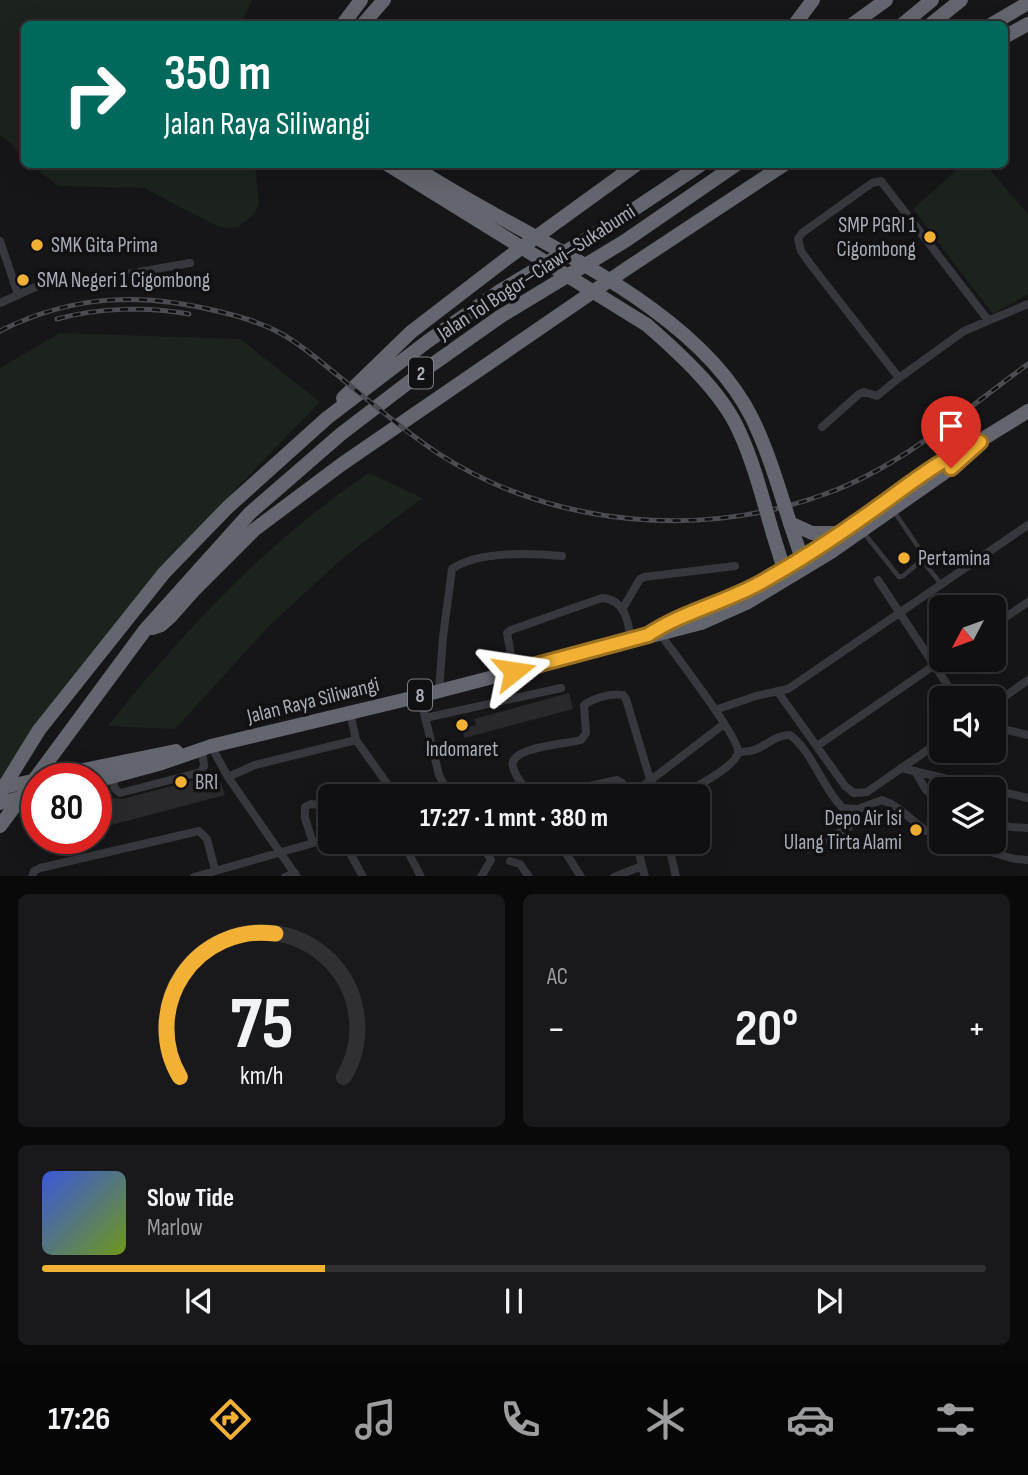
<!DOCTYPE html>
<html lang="id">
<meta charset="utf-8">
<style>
:root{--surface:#101012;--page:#19191b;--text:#f1f3f6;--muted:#9c9d9f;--line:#303032;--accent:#f2b134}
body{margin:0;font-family:"Sofia Sans Condensed",sans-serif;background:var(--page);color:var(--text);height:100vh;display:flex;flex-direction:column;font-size:26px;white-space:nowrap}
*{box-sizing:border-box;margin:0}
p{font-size:23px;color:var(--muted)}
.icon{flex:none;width:38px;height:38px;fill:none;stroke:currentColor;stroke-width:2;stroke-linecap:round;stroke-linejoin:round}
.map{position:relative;height:876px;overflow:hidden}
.side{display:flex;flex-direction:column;gap:18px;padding:18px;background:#09090a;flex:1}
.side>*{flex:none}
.guide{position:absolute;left:21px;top:21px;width:987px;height:147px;border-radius:10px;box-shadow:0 7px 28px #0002,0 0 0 2px var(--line);background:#00695c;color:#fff;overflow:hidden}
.needle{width:46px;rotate:229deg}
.controls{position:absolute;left:929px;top:595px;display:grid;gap:14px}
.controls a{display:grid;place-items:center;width:77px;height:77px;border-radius:10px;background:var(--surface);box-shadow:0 7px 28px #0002,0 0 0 2px var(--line);font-size:35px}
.speed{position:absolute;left:21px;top:763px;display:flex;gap:14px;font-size:35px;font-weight:700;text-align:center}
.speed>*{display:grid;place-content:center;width:91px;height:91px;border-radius:50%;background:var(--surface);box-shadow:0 7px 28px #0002,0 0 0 2px var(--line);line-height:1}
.speed .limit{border:10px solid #d22;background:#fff;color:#111}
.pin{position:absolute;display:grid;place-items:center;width:60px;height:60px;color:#fff;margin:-72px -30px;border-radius:50% 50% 50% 0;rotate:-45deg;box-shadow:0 0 7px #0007}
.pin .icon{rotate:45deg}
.me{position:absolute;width:77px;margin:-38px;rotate:75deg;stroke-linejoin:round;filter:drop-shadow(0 0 5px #0008)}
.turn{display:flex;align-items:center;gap:24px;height:147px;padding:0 28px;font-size:32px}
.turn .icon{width:91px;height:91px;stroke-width:2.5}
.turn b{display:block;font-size:49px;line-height:60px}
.big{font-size:52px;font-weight:700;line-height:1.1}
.side .widget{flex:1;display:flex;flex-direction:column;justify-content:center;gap:10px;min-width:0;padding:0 24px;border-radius:10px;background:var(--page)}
.side .dial{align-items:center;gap:0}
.dial svg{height:182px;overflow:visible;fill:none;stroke:var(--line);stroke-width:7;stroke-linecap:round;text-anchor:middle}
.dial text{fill:var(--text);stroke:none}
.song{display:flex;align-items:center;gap:21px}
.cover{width:84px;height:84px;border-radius:10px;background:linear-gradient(135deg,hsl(230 70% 55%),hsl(80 70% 35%))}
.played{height:7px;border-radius:4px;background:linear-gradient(90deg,var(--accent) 30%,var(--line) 30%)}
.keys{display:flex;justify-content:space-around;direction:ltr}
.heat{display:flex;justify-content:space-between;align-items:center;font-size:38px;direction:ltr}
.side .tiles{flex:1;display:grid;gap:18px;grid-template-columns:1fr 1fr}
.widget:last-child{grid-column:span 2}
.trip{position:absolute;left:318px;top:784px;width:392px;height:70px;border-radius:10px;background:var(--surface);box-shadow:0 7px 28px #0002,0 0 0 2px var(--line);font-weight:700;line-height:70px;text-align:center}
.tabs{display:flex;height:112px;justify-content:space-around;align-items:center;background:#060607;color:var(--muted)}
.tabs .icon{width:49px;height:49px}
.tabs .active{color:var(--accent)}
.tabs b{font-size:32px;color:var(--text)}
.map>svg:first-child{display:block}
</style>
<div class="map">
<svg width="1028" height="877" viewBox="0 0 1028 877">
<rect width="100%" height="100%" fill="#161618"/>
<!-- green -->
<path fill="#1c231d" d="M0,0H252L241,24H24V160L11,143L0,135Z
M31,165H255L259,204L254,214L246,221L238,227L227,228L217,226L144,188L58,186Z
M962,165H986L1028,214V294L993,314L913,209Z
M60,333L240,339L320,402C204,520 93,640 0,778V368Z
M369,473L422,498L345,556L269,626L175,729L108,726C184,631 267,541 369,473Z"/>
<!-- building -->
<path fill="#29292c" d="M569,693L573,709L464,738L462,729L476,725L474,719Z
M218,774L225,795L96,829V803L115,798L122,799Z"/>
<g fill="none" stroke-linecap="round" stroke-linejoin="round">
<!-- lane -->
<path stroke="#37383d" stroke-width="4.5" d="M864,533L899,577L903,576L922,560L923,554L893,510
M922,560L941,584"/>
<!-- street -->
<path stroke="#37383d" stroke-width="8" d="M0,241L18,294
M0,303L42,284L99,279L190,263
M988,320L881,181L872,183L802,233L798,239L801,251L811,265L899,378L964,331L1028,304
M822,427L859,394L864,392L877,396L899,378
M878,580L956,698
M623,608L640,579L644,577L735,566
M994,625L1028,602
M658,631C670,648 740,738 738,752C737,766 692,789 679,796
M514,671L507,633L511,630L602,598C625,600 628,620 631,640
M439,691L443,637L452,569C478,551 531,553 562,556
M778,692L845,786L854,793L867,792L942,740
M420,696L439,775L450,796
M994,704L1028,680
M715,710L756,696L788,689L1028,525
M350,712L356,740L396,796
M425,718L561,688
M994,727L1028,735
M211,746L228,777L297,877
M817,746L942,660
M738,752C764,753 770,735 790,735C813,752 822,788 843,808L858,809L882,800C906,808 917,831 942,838
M901,768L990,789
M915,771L926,790L942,803
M112,777L115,789L120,793L201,772L204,766L202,749
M228,777L255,765L356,740
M994,790L1028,798
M430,796L445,788
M530,796C525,787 515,777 513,767C507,747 567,744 581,740L586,733L584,705C594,698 611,693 623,695L626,699L650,779
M545,796L617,780L622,783L627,796
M630,796L724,724
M994,822L1011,827L1028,828
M344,842L363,877
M403,842L421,877
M559,842L581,877
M636,842L645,877
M668,842L676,877
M955,842L1015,859L1028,860
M313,843L305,818V807L311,804L319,805L331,823
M809,849L849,827V822L843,808
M510,861L520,864L529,877
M32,877L34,871L40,868L199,831L207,839L215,870
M194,877L331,838
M285,877L295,873
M481,877L491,860L481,842
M614,877L642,866"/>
<!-- highway -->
<path stroke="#63666e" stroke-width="14" d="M343,24L361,0
M363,24L384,0
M795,24L813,0
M853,24L886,0
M903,24L932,0
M931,24L961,0
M992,24L1028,3
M1004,37L1028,24
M343,398L411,332L510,256L637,164
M973,445L1028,411
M790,523L812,533H839
M790,523L804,565
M773,534L786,576
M152,628L161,625L170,617L193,591L254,530L342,464L626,269L785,164
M659,628L759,583L820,546L919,478
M40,779L176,751
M96,781L162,763L211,746L420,696L701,623L748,602L831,552L951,468L980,442
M0,793L39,730L164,573L228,507L327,418L428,341L500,291L615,222L702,164
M0,826L145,630L250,513L341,434L426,369L501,316L625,241L737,164"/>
<!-- rail casing -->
<g stroke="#4a4c52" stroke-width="5">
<path id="rail" d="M57,319C98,308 147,306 189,314
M0,331C74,294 143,292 221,312C242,317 262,323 280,333C299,343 315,357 331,370C366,398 401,429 439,454C553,527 702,540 828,493C902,466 965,410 1028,364"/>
</g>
<!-- rail -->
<use href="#rail" stroke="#111113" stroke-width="2.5" stroke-dasharray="8" stroke-linecap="butt"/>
<!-- highway-bridge -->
<path stroke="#63666e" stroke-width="14" d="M387,164L647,325C679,353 722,392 739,431C754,463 763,500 773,534
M410,164C516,236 693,299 752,418C768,451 779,488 790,523
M0,788L37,780
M0,803L37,794"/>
</g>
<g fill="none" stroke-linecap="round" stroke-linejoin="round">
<!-- route casing -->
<g stroke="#9d7322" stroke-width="18">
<path id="route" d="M514,671L648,635C682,612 724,603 760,583C798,562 836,537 872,511C906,487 941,458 980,442L951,468"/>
</g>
<!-- route -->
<use href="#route" stroke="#f2b134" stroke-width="12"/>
</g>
<!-- markers -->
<g fill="#f2b134" stroke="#111113" stroke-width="2.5">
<circle cx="930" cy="237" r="7"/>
<circle cx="37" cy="245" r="7"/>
<circle cx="23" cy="280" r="7"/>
<circle cx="904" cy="558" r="7"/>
<circle cx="462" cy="725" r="7"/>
<circle cx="181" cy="782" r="7"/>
<circle cx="916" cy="830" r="7"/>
</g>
<g text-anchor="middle" stroke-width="7" stroke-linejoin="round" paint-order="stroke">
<!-- shield labels -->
<g fill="#111113" stroke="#7b7e86" stroke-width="2">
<rect x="409" y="357.5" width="24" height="31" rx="5"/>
<rect x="408" y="679.5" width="24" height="31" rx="5"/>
</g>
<g font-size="19" font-weight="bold" fill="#a8adb8">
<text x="421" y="380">2</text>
<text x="420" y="702">8</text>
</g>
<!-- poi labels -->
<g font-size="21" fill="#a8adb8" stroke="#111113" text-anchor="start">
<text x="916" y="232" text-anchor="end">SMP PGRI 1<tspan x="916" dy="24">Cigombong</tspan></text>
<text x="51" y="252">SMK Gita Prima</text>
<text x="37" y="287">SMA Negeri 1 Cigombong</text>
<text x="918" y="565">Pertamina</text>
<text x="462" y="756" text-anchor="middle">Indomaret</text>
<text x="195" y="789">BRI</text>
<text x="902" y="825" text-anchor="end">Depo Air Isi<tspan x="902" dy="24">Ulang Tirta Alami</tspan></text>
</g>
<!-- street labels -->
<g font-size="21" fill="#a8adb8" stroke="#111113">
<text transform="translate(536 272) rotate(-33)" y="7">Jalan Tol Bogor–Ciawi–Sukabumi</text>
<text transform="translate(313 700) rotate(-14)" y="7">Jalan Raya Siliwangi</text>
</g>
</g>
</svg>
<div class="controls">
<a><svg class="needle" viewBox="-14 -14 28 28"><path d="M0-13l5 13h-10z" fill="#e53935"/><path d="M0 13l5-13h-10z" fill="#9c9d9f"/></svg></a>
<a><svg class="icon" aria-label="sound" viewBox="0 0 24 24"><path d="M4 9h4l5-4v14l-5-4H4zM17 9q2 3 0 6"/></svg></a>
<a><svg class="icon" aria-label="layers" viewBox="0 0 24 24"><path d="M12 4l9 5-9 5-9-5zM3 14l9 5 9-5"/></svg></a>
</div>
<div class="speed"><div class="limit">80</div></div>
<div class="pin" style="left:951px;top:468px;background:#d93025"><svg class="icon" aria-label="arrive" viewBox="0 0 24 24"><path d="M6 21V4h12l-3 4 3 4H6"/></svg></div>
<svg class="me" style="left:514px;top:671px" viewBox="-20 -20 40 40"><path d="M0-17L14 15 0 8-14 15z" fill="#f2b134" stroke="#fff" stroke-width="4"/></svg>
<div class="trip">17:27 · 1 mnt · 380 m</div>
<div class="guide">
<div class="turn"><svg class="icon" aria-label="right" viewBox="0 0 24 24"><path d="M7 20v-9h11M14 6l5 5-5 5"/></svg><div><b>350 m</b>Jalan Raya Siliwangi</div></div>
</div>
</div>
<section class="side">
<div class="tiles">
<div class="widget dial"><svg viewBox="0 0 100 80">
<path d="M14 69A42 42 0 1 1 86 69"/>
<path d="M14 69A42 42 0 0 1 56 6" stroke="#f2b134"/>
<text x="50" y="56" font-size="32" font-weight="700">75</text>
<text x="50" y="72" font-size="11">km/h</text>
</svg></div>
<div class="widget"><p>AC</p>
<div class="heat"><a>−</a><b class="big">20°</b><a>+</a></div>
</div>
<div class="widget">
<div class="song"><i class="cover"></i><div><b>Slow Tide</b><p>Marlow</p></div></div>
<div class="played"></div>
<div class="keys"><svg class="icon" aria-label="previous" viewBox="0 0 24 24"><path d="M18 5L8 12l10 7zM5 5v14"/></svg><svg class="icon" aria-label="pause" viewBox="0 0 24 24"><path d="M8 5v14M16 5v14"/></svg><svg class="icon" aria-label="next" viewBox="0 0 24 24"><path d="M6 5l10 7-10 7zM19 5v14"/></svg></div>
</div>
</div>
</section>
<nav class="tabs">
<b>17:26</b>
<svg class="icon active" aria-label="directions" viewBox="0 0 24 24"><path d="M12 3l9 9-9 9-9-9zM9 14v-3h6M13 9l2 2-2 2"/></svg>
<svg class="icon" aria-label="music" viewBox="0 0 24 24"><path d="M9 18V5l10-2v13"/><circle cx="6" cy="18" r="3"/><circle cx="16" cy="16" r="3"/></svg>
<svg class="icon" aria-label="phone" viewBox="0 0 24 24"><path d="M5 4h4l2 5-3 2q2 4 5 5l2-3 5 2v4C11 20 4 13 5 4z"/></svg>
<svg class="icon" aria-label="climate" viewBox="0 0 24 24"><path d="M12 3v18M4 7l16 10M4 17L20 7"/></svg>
<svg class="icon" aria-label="car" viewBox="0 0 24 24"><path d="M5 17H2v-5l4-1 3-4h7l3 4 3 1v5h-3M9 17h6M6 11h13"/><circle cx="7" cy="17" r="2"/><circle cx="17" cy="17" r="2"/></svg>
<svg class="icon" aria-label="filters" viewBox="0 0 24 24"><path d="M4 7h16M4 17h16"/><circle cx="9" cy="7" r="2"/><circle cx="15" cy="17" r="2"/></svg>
</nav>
